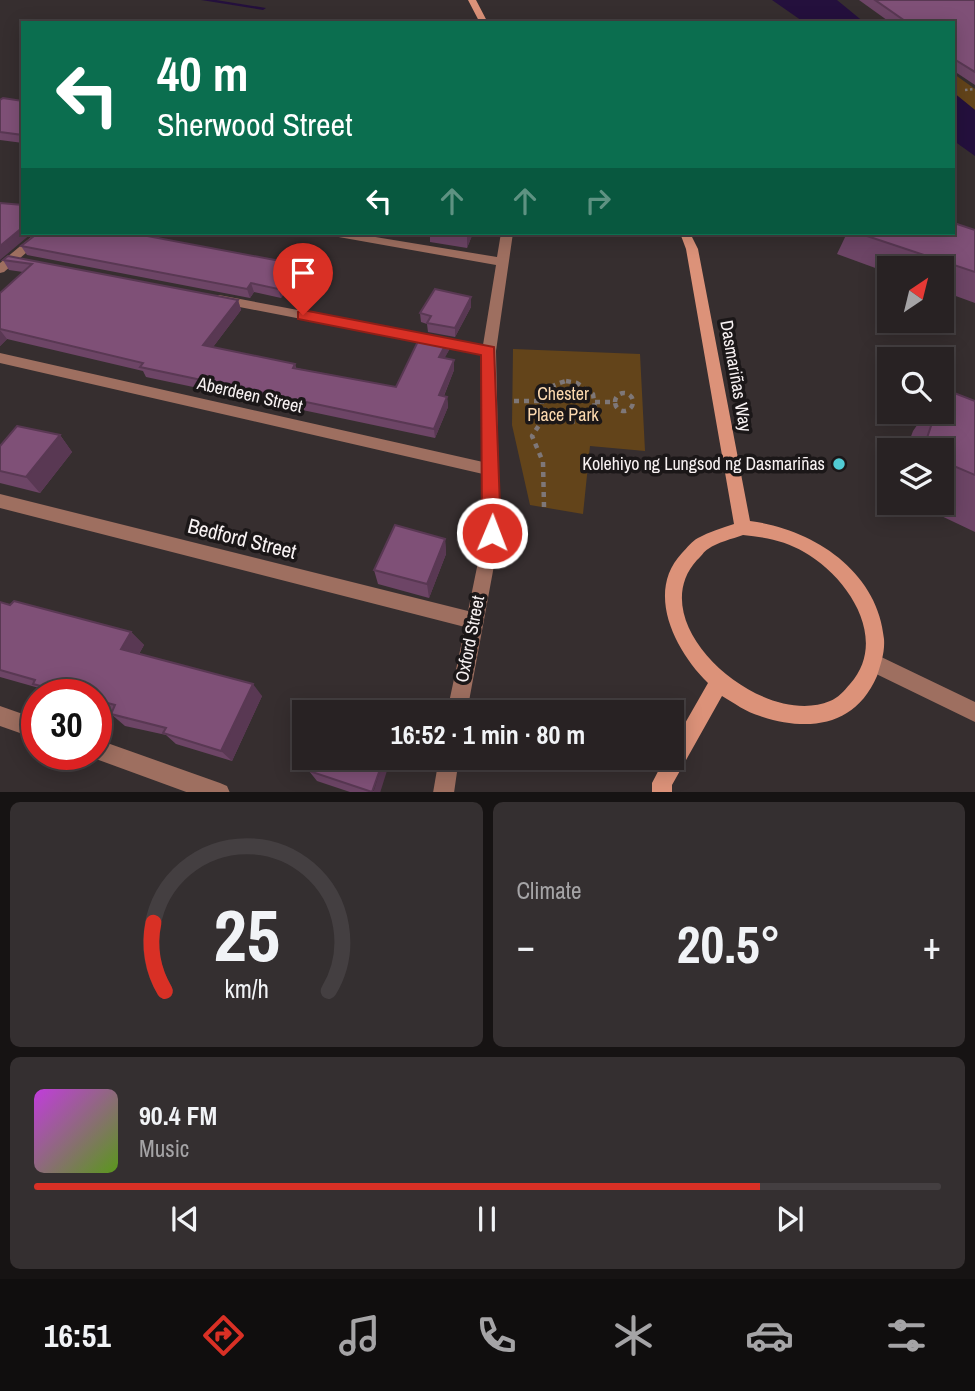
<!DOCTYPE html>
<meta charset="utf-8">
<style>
:root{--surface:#282223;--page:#342f30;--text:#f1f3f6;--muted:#a5a4a6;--line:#443f41;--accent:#d93025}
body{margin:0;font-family:"Archivo Narrow",sans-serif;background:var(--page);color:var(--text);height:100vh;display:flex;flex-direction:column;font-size:26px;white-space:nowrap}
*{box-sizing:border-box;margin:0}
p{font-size:23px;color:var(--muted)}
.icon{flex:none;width:38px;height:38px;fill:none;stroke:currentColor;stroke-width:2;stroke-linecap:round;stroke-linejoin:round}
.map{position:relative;height:792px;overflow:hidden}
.side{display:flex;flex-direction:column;gap:10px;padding:10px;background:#161313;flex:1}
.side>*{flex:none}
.guide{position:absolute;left:21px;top:21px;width:934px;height:214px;border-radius:0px;box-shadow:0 4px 18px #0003,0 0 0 2px var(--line);background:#0b6e4f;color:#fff;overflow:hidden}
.needle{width:46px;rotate:35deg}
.buttons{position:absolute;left:877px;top:256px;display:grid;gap:14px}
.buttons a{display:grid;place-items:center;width:77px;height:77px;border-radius:0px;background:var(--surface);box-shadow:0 4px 18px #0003,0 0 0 2px var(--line);font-size:35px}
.speed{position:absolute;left:21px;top:679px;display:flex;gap:14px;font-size:35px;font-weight:700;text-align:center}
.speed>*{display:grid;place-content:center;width:91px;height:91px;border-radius:50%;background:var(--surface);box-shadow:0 4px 18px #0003,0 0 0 2px var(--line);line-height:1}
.speed .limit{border:10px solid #d22;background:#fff;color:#111}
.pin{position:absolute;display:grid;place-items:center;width:60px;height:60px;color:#fff;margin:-72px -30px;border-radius:50% 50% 50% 0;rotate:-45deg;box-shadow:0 0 7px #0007}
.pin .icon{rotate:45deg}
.me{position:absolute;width:77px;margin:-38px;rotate:1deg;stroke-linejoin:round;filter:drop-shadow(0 0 5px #0008)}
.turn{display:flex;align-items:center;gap:24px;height:147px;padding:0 21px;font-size:32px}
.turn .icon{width:91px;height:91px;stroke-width:2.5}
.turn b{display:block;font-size:49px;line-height:60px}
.lanes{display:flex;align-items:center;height:66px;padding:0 21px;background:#0003;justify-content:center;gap:35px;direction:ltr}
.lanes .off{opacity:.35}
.big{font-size:52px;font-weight:800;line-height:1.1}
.side .widget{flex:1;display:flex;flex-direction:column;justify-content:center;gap:10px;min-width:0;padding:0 24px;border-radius:10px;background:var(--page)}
.side .dial{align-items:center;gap:0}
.dial svg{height:182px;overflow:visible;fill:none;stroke:var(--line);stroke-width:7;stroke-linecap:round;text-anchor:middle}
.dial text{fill:var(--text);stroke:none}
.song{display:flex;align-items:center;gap:21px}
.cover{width:84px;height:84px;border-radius:10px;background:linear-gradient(135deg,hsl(290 70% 55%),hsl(90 70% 35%))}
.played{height:7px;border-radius:4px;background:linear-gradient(90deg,var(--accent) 80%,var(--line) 80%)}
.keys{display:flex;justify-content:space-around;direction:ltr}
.heat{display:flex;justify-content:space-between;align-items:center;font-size:38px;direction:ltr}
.side .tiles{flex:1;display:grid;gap:10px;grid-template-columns:1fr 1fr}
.widget:last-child{grid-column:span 2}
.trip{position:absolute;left:292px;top:700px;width:392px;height:70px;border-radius:0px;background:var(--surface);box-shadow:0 4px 18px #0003,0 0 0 2px var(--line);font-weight:800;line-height:70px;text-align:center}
.tabs{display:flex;height:112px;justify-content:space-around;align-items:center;background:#100e0e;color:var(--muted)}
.tabs .icon{width:49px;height:49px}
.tabs .current{color:var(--accent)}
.tabs b{font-size:32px;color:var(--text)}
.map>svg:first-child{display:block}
</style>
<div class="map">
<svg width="975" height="793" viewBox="0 0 975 793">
<rect width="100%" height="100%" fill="#362e2f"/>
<!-- green -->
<path fill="#63441a" d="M954,74L975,89V110L954,93Z
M513,349L640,354L645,451L590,446L583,514L530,505L512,425Z"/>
<!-- water -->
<path fill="#24103d" d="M772,0H837L865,23H805Z
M954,93L975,110V156L954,141Z"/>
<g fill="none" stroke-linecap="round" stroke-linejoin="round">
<!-- stream -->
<path fill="#24103d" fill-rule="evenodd" d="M201,0H216L266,8L263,10Z"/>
<!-- path-far1 -->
<path stroke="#7e7778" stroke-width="2.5" stroke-dasharray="2.5 2.5" stroke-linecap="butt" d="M965,90L975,89"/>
<!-- path -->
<path stroke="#7e7778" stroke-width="4.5" stroke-dasharray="5 5" stroke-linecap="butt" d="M566,381L577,383L593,394L595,409C579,428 558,424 542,407C541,391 551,385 566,381Z
M615 402a9 9 0 1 1 18 0a9 9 0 1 1-18 0Z
M514,401H541
M595,402H613
M544,507L543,462L532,436L547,413"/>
<!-- street -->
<path fill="#9e6f60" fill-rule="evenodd" d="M452,20L455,23H322L326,21Z
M36,233H49L4,272L0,273V263Z
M327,233H351L497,257L501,233H513L496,351L500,533L467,712H447L465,627L0,508V494L468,611L484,533L483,474L0,363V353L483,462L482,354L219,303L213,299L219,295L483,345L496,265L333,236Z
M875,654L975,702V722L868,670L866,663L868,656Z
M0,706L37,719V739L0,726Z
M96,739L220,783L227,786L230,793H189L96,759L88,754H96Z
M439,758H459L454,793H433Z"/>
<!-- secondary -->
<path fill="#dc9279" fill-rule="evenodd" d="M468,0H476L488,23H480Z
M680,233H690L698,249L750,521C813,529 878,571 884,639C885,652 881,664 877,676C855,727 808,732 760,716C746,712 734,703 722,696L672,785V793H652V783L665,758H672V746L708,683C675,651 645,592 682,553C687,548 692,541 698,538C709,532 722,528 734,524L686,249ZM743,535C765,537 786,541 804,552C847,576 890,639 850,684C844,691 838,698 830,701C762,730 639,624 697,560C701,557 704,551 708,549C718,542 732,539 743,535Z"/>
</g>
<!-- wall -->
<path fill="#6d4566" d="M859,0H975V85L954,71V23H891Z
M0,100L23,101V143L0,140Z
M975,230V303L942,291V268H889V273L837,254L847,233H954Z
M430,233H473L467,248L430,242Z
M158,238L296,264L298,274L281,298L254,292L250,298L27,255L21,246Z
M8,256L238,300L241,310L213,347L295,364L296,368L396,387L448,340L449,350L444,358L454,360V370L444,396L447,397L448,407L435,438L146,377L143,371L7,339L0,346V293L23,272L9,270L3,260Z
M471,297V307L455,337L428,332L427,324L421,322L420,313Z
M944,389L975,401V532L912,502H942V450H906L913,431L927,411H942V392Z
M60,435L72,452L40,493L0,483V446Z
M445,539L446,554L429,598L378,584L374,570Z
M0,602L131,632L144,645L139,654L262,696L232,761L176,744L166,735L125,726L111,714L112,712L96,708V695H48L39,688L0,677Z
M309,771L380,793H353L317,781Z"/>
<!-- shaded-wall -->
<path fill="#593853" d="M23,227V233H32L0,260V246Z
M151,233H164L151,245L147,236Z
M467,233H473L467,248Z
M296,264L298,274L281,298L278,289Z
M251,283L254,292L250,298L247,289Z
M471,297V307L455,337V328Z
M238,300L241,310L207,355L203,345Z
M0,330L7,339L0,346Z
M448,340L449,350L440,367L439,357Z
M454,360V370L440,405L439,395Z
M447,397L448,407L435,438L434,429Z
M60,435L72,452L40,493L26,477Z
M445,539L446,554L429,598L427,584Z
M131,632L144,645L134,662L121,649Z
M253,684L262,696L232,761L221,751Z
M384,758H391L380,793H373Z"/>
<!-- building -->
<path fill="#7f5077" stroke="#593853" stroke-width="2" d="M875,0H975V72L954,59V23H908Z
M3,98L23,101V135L0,132V100Z
M0,203L23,205V227L0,246Z
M954,223L975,230V272L858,233H954Z
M38,233H151L147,236L296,264L278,289L251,283L247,289L21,246Z
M8,256L238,300L203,345L295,364L293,368L396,387L421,335L448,340L439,357L454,360L439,395L447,397L434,429L140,367L143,363L0,329V293L32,264L3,260Z
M435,289L471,297L455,328L427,323L431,316L420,313Z
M944,389L975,401V475L942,461V450H923L936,411H942V396Z
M17,426L60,435L26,477L0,471V446Z
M395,525L445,539L427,584L374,570Z
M14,601L131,632L121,649L253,684L221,751L163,733L166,728L111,714L115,705L96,700V695H74L33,684L35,680L0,670V602L10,605Z
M315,758H384L372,792L309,771Z"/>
<!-- route -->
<path fill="#d93025" stroke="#8d1f18" stroke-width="2" d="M303,310L494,347L501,533L498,539H485L482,533L481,355L298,319V312Z"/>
<!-- markers -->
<circle fill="#51ccd4" stroke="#1b1718" stroke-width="2.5" cx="839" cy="464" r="7"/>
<g text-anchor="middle" stroke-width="7" stroke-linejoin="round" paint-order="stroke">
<!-- street labels -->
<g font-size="18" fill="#f8f2f3" stroke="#1b1718">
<text transform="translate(736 376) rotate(80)" y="6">Dasmariñas Way</text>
<text transform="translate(250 395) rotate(13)" y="6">Aberdeen Street</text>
<text transform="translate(470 639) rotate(-79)" y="6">Oxford Street</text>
</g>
<!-- park labels -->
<g font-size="18" fill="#fcd9af" stroke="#1b1718">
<text x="563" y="400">Chester<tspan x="563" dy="21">Place Park</tspan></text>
</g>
<!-- poi labels -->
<g font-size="18" fill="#f8f2f3" stroke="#1b1718" text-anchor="end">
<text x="825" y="470">Kolehiyo ng Lungsod ng Dasmariñas</text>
</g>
<!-- near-street labels -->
<g font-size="21" fill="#f8f2f3" stroke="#1b1718">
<text transform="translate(242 539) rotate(14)" y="7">Bedford Street</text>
</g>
</g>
</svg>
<div class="buttons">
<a><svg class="needle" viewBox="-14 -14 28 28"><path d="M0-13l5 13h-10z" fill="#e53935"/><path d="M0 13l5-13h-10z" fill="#a5a4a6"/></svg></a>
<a><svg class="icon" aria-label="search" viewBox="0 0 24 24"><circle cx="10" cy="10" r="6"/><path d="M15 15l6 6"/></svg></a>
<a><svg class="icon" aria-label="layers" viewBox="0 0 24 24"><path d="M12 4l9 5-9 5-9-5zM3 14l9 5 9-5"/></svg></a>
</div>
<div class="speed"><div class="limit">30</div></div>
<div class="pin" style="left:303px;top:315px;background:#d93025"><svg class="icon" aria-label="arrive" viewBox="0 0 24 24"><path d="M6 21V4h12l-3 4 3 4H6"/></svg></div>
<svg class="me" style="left:492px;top:533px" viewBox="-20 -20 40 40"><circle r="17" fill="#d93025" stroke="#fff" stroke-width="3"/><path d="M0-11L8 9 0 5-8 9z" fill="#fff"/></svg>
<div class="trip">16:52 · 1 min · 80 m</div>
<div class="guide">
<div class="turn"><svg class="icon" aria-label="left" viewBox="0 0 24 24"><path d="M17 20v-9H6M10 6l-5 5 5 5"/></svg><div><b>40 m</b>Sherwood Street</div></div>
<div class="lanes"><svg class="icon" aria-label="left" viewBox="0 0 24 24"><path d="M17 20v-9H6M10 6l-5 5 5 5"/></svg><svg class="icon off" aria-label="ahead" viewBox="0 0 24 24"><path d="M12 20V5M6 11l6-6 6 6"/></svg><svg class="icon off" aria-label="ahead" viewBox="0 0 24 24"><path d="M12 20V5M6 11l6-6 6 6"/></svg><svg class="icon off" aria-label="right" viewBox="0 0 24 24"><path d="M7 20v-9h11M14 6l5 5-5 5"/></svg></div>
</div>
</div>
<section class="side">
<div class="tiles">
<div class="widget dial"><svg viewBox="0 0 100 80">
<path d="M14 69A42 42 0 1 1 86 69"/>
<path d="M14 69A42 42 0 0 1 9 39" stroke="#d93025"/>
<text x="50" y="56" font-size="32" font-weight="700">25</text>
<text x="50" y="72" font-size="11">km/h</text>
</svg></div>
<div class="widget"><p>Climate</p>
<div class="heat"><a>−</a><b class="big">20.5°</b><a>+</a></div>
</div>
<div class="widget">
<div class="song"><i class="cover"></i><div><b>90.4 FM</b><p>Music</p></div></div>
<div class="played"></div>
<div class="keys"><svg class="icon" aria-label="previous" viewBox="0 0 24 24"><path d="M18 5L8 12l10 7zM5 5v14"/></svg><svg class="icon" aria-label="pause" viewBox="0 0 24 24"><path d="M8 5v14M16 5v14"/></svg><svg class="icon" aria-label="next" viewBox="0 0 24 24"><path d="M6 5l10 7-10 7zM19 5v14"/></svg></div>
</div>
</div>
</section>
<nav class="tabs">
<b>16:51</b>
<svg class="icon current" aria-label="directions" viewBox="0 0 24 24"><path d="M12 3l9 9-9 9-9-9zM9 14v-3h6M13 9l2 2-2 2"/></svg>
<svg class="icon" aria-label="music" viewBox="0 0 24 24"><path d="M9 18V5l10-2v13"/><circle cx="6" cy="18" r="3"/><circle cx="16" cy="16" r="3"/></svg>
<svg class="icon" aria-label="phone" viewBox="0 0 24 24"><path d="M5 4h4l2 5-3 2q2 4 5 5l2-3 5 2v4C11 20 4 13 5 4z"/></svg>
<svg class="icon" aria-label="climate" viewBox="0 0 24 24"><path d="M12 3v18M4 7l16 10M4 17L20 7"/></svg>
<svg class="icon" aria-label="car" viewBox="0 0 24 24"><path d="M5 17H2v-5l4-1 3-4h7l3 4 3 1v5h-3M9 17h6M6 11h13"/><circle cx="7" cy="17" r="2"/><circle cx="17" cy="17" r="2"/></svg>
<svg class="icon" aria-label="filters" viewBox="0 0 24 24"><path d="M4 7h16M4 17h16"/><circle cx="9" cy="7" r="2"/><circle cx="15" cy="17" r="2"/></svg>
</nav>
